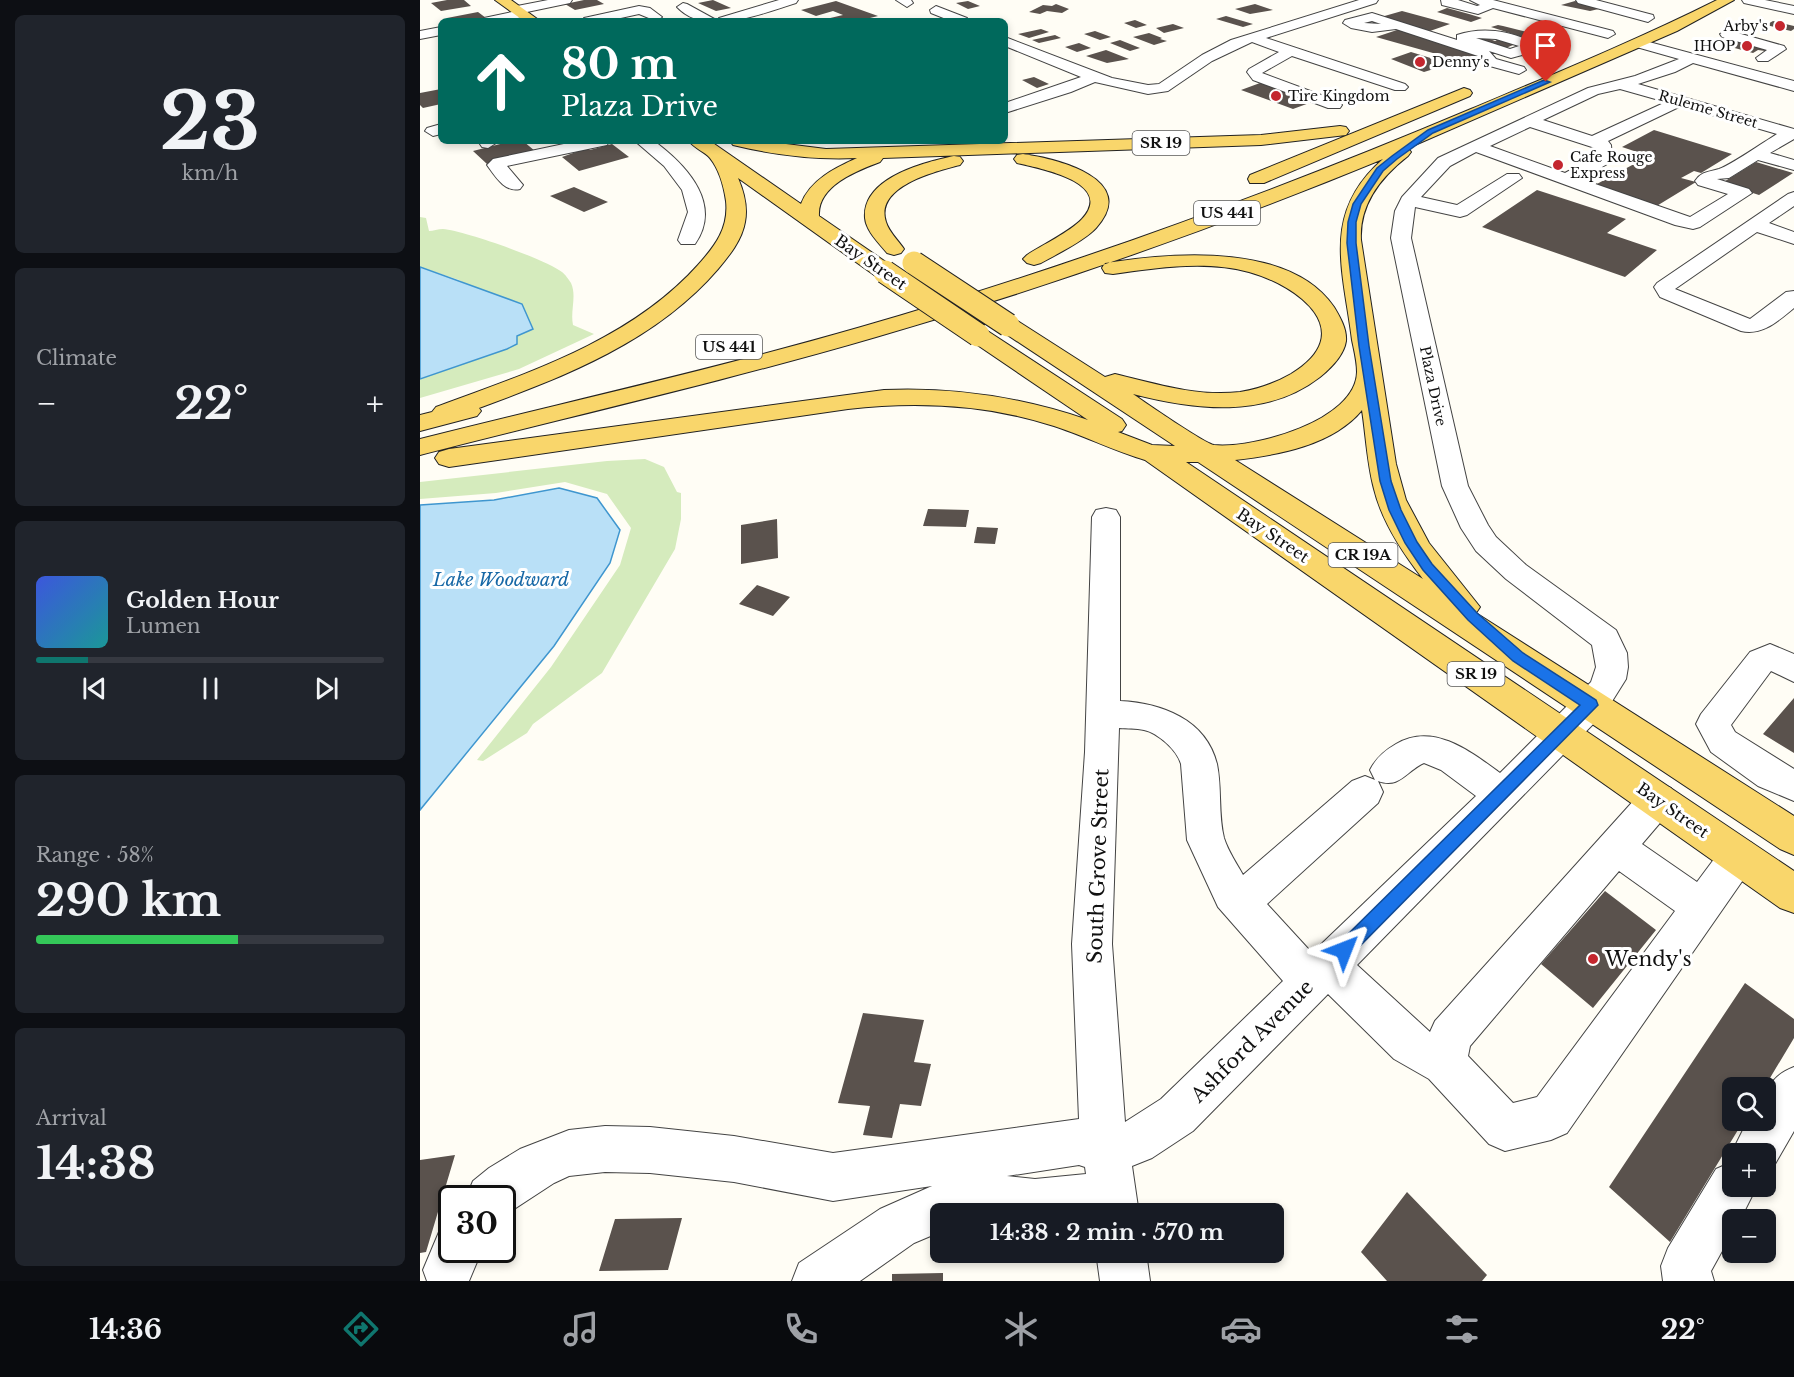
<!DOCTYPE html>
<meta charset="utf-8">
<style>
:root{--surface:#171b24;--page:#20242c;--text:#f1f3f6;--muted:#9ea1a6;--line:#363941;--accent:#0f766e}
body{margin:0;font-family:"Libre Baskerville",serif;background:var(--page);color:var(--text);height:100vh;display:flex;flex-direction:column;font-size:22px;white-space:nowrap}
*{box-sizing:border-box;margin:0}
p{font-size:20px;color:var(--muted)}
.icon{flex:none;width:33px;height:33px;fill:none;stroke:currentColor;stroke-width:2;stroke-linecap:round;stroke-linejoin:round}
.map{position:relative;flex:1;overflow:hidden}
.sheet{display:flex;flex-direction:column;gap:15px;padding:15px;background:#0d0f14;width:420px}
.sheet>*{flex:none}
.banner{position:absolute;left:18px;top:18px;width:570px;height:126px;border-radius:9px;box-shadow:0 3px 9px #0003;background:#00695c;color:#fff;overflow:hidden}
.buttons{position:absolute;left:1302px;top:1077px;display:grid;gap:12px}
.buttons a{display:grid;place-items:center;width:54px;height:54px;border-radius:9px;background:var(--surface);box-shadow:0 3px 9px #0003;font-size:30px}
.speed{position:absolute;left:18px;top:1185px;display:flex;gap:12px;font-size:30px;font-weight:700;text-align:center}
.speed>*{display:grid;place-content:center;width:78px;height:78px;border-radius:50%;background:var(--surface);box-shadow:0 3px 9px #0003;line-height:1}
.speed .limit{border:3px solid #111;border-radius:9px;background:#fff;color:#111}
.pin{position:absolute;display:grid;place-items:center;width:51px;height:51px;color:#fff;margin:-62px -26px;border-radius:50% 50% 50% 0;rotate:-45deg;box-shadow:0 0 6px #0007}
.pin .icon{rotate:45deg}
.me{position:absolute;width:66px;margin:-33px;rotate:45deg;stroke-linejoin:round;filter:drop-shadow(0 0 4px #0008)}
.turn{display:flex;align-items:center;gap:21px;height:126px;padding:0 24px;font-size:27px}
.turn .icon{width:78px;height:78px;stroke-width:2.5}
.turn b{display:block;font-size:42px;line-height:51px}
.big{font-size:45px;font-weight:700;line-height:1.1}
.sheet .card{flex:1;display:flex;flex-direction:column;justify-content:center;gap:9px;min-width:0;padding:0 21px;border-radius:9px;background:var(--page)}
.sheet .dial{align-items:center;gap:0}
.dial b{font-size:78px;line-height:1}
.song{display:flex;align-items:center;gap:18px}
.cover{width:72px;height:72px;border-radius:9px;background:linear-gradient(135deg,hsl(230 70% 55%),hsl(180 70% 35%))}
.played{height:6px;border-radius:3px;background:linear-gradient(90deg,var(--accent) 15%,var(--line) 15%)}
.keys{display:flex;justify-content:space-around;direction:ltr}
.heat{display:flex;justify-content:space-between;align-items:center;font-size:33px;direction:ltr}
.charge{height:9px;border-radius:4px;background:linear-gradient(90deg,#34c759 58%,var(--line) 0)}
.trip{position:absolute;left:510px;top:1203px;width:354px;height:60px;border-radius:9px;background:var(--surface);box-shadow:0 3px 9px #0003;font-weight:700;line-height:60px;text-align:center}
.dock{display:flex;height:96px;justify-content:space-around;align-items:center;background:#090b0e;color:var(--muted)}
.dock .icon{width:42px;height:42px}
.dock .on{color:var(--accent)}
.dock b{font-size:27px;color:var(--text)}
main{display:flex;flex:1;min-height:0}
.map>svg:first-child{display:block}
</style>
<main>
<section class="sheet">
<div class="card dial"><b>23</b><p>km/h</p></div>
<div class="card"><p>Climate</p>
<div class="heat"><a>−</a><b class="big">22°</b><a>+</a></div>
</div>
<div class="card">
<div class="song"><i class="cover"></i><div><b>Golden Hour</b><p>Lumen</p></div></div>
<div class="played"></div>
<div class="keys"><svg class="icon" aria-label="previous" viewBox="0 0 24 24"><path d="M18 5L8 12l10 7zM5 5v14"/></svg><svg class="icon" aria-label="pause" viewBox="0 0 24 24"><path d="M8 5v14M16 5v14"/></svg><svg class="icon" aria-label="next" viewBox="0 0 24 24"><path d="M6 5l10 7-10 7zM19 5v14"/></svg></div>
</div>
<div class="card"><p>Range · 58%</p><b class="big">290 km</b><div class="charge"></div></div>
<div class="card"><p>Arrival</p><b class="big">14:38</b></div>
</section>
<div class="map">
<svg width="1374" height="1281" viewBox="0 0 1374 1281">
<rect width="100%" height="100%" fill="#fffdf5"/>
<!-- green -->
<path fill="#d5ebbd" d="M0,217L6,218L9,231C13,231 18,229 23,229C45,231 125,259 142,272C145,274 149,280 151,283C157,296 150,311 153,325L174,334L99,369L0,398V379L97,344L62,293L39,280L0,267Z
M225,459L244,467L257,492L261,493V519L255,549L182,673L113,724L107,733L63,761L57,760L131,667L200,565L211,528L187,494L145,482L76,493L0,499V482L187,461Z"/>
<!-- water -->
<path fill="#b9e0f7" stroke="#3f96cf" stroke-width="1.5" d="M0,267L102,304L113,329L97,336V344L87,349L0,379Z
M139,488L177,498L200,530L190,563L134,646L0,810V505L74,500Z"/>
<!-- building -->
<path fill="#5a524d" d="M27,0H44L51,6L21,11L11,3Z
M164,0H177L184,4L155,10L145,4Z
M293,0L311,8L296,11L278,3Z
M416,1L458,16L438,21H411L406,19L423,15L413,11L396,16L381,10Z
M548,1L560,6L548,9L536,3Z
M1155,1L1183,8L1170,11L1141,5Z
M636,4L649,9L642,13L627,11L620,14L609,12L623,5L632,6Z
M835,4L853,10L830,14L815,9Z
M1027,8L1049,14L1062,18L1051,22L1017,12Z
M982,11L1030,24L1010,31L961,17Z
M58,12L66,18L50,21H31L27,18Z
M806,16L833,24L823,27L796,19Z
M715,20L727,25L716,28L704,23Z
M1353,21L1374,26V29L1371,31L1346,25Z
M753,24L764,28L744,33L736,28Z
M1078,25L1083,26L1111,33L1102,37L1071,27Z
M621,29L629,32L609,38L598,34Z
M980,29L1036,48L1063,54L1040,63L1017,56L1020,55L956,37Z
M675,31L691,37L680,40L664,34Z
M729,33L742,38L740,39L747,41L734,45L713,37Z
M635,35L641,38L619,43L612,40Z
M1064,37L1075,41L1081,38L1098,43L1081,50L1053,41Z
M1311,37L1354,48L1345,51L1338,50L1333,53L1300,44Z
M700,40L720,48L710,51L690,43Z
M659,43L671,48L657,52L645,47Z
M686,50L709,59L687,63L666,56Z
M991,52L1030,64L1004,72L971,59Z
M614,77L629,84L617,88L602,80Z
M840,83L892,102L873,109L821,90Z
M21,89V104L3,108L0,105V93Z
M1234,130L1312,154L1281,173L1274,171L1261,178L1276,182L1235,207L1175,185L1229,156L1202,147Z
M92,141H103L115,151L67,164L53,151Z
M192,144L209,157L159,171L142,157L167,148L170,150Z
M1336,162L1373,173L1339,195L1302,183Z
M154,187L188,202L164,212L130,196Z
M1117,190L1206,219L1187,233L1237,250L1205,277L1062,227Z
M508,509L549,510L546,527L503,526Z
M357,519L358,558L321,564V525Z
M557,527L578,528L575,544L554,543Z
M337,585L370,597L353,616L319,604Z
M1374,698V753L1343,734Z
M1185,891L1236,930L1173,1008L1121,964Z
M1325,983L1374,1019V1038L1344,1088H1312V1120H1324L1250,1242L1189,1187Z
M443,1013L504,1020L494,1062L511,1064L501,1106L480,1104L472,1138L443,1135L450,1106L418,1103Z
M35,1155L6,1252L0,1253V1160Z
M987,1192L1067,1275L1062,1281H967L941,1252Z
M262,1218L248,1270L179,1271L195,1219Z
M523,1273V1281H472V1274Z"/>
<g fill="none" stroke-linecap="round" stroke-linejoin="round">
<!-- minor casing -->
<g stroke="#444" stroke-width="2">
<path id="minor" d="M128,0H152L150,3L107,12V16L85,21H62L64,18L92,12V7Z
M359,0H378L376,3C343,13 286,38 257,7L263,3L267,4L298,21L299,18Z
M476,0H491L493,3L487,7Z
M939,0H958L956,3L846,38L985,84L988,87L985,90H975L872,56L842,73L920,102L922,105L920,108H908L833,80L827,72L829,69L859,52L832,42L792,61L748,91L728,94L675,82L651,92L585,113V103L661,77L585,46V37L692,78L728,85L739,84L782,55L811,40Z
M1021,0H1038L1057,6L1060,5L1050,0H1073L1193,31L1195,34L1188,38L1073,8L1058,14L1022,5Z
M1156,0H1176L1233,15L1234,18L1228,22L1158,3Z
M1322,0H1345L1374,6V14L1324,3Z
M219,6L230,8L242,17L236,21L219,14L187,21H162L164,18Z
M516,6L547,18L549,21H531L511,13L510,10Z
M952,13L1037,40V35C1064,26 1090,31 1115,43L1117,46L1114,49L1135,55L1137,58L1130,62L1102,55L1091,58L1069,51L1076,59L1104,67L1106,70L1099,74L1066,65L1058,56L976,29L952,32L931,28L923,23L925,20ZM952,21L961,24L944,23ZM1056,38L1076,39L1099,46L1090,49Z
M21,27V35L0,39V31Z
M1307,30L1364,46L1366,49L1348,61H1338L1336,58L1347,50L1302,37L1300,34Z
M1218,39L1374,81V91L1273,63L1255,72L1218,84L1374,129V139L1350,153L1374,160V170L1338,160L1309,178L1297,179L1329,189L1332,193L1280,227L1273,229L1255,225L1056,152L1030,166L1001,197L1037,205L1087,174H1099L1102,178L1047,215L1040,217L995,207L991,238L1048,486L1068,525L1076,537L1106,565L1196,630L1207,653L1208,667L1206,679L1186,711L937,965L1010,1032L1015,1021L1225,788L1238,783L1251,788L1256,799L1251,810L1222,844L1277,882L1306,843L1319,838L1332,843L1338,855L1332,867L1147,1133L1131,1140L1085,1151L1069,1144L1009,1079L974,1059L908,994L773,1131L732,1158L712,1166L719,1214H520V1232L494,1243L440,1281H372L379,1263L460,1209L512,1186L413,1201L314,1182L230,1173L185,1172L149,1176L134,1183L82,1217V1198H46L53,1181L69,1168L100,1149L149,1130L185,1126L230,1127L314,1136L413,1153L659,1119L652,944L665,752L672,517L676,510L686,508L696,510L700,517V701C741,703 786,719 797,764C802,788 798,814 804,838C808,851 817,864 823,875L932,781L945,776L955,780L950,770C956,758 964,751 976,744C1013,722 1050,751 1080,773L1171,682L1176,667L1172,645L1086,579L1056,551L1041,528L1022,486L971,238L975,211L982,197L1018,158L1168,88L1215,76L1259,59L1213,46L1211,43ZM1200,89L1246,102L1172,136L1123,120L1178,94ZM1261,106L1357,134C1344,142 1311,165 1299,169C1289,172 1282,171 1275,181L1278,185L1308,194L1270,217L1161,179L1189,163L1192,159L1191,145L1188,141ZM1110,127L1175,148L1174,157L1145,173L1070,146ZM699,728C707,729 716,728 724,730C738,733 757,750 761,764L767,840L798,907L863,981L741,1099L705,1122L692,944ZM1004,763L1021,770L1056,796L892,953L847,904L958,803L963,792L958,781C980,789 986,771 1004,763ZM1199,871L1255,911L1117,1097L1093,1103L1048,1056L1050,1046ZM659,1165L665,1167L666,1174L615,1179L587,1176Z
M21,124V134L13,136L5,131L7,128Z
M58,141H75L76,143L68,148L62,147Z
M158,141H189L187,145L87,166L103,185L100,189C85,193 75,176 67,165L73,159Z
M215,141H234L238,144C269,168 302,205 275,244H261L258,240L268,212L262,190L244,166Z
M1374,192V206L1349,223L1374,232V244L1337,232L1255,289L1330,319L1366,292L1374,291V308C1359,320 1343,336 1321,331L1240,297L1234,287L1237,283L1368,194Z
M1350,644L1374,654V682L1351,671L1311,725L1315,732L1374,769V801L1338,786L1291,752L1276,724L1281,714L1330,652Z
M1374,1067V1131L1351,1171L1346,1173V1154H1312V1159L1311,1154L1328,1120H1346C1346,1093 1346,1078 1374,1067Z
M1312,1162V1186H1337L1320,1220H1312V1233L1291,1271L1294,1281H1243L1241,1266L1248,1248L1296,1169Z
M32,1227V1250H62L49,1281H7L3,1270L19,1232Z
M676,1252H726L730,1281H680Z"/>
</g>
<!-- major casing -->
<g stroke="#222" stroke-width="2">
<path id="major" d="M75,0H91L120,21H104Z
M1297,0H1314L1257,31L988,148L991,152L988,156C961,177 939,204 941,240L976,464L986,500L1009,543L1060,607L1056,613L1374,816V855L1360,849L778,462H766L1374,871V913L1360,908L725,460C694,451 665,436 634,426C566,404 498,401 428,409L29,467L19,464L15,458L19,452L29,449L464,390C534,387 601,397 668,420L550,340L546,335L550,330L558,328L566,330L702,419L706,425L702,431L698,432L732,445L755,446L580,330L576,325L580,320L588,318L596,320L685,377L695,374C736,384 777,397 820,392C839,389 855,383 871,374C940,332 879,286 829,272C785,260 737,268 693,274L685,273L682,268L685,263L693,262C758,252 871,244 914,307C920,317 927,329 926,341C924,355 911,368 900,377C846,419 775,410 713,394C726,403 784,443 794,445C833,449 936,421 937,372C937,361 934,350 932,340C923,269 901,213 963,159C798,227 628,287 456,337C305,381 152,416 0,455V439C147,402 295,369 441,327C649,267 852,193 1051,109C1134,74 1217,40 1297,0ZM942,410C946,436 947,463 954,489C962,522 982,552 1003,579L815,460C859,455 913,445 942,410Z
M1044,88L1050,90L1052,93L1050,96L844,183H830L828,179L830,175Z
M920,126L926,127L929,131L926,135L841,145L463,158L460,162C436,171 397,186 399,216L473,267L476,272L473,277L465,278L457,277L318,178C324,192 328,207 325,222C322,240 309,256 298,269C236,341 146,376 59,408L61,411L57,416L0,431V415L12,412L16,407C108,373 211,340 278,265C295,246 309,228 306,201C304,187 299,169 290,158C284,151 275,149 269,141H290L381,204C390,180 415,168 437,158C394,160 354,155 313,145L310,141H342L406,149L841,135Z
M603,154C637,159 720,179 676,228C664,241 637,254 621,263L614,265L607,263L603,259L607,255C622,245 650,232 662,219C696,182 618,168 597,163L594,159L597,155Z
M534,156L540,157L543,161L540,165C517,171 454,186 466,222C469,232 478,240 484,249L481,253L474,255L467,253C459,243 446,231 445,218C442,178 505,162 534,156Z"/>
</g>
<!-- minor -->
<use href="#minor" fill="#fff" fill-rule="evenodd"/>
<!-- major -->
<use href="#major" fill="#f9d66b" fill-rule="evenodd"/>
<!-- major-bridge casing -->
<g stroke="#222" stroke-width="25" stroke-linecap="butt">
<path id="major-bridge" d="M494,263L588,325
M465,272L558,335"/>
</g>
<!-- major-bridge -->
<use href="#major-bridge" stroke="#f9d66b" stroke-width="23"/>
</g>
<!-- route -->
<path fill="#1a73e8" stroke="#114b97" stroke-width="1.5" d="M1124,80L1130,82L1013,133L977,159L963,171L941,204L936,222V243L949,346L971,481L981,510L997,542L1012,564L1057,613L1103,653L1176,700L1178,705L930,956L924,958L918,956L915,950L918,944L1160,705L1093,661L1048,620L1003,570L985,543L969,510L960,481L939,346L927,243L928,222L933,204L957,168L972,156L1008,130Z"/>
<!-- markers -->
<g fill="#c4262e" stroke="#fff" stroke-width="2">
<circle cx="1360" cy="26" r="6"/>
<circle cx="1327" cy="46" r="6"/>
<circle cx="1000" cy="62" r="6"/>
<circle cx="856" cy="96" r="6"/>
<circle cx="1138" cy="165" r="6"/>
<circle cx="1173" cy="959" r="6"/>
</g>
<g text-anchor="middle" stroke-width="6" stroke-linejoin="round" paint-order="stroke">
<!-- far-poi labels -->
<g font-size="14" fill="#111" stroke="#fff" text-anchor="start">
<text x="1348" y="31" text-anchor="end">Arby's</text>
<text x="1315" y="51" text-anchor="end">IHOP</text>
<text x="1012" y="67">Denny's</text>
<text x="868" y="101">Tire Kingdom</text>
<text x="1150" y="162">Cafe Rouge<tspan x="1150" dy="16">Express</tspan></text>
</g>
<!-- far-street labels -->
<g font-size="14" fill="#111" stroke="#fff">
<text transform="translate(1288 109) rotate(16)" y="5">Ruleme Street</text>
<text transform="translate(1013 386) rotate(78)" y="5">Plaza Drive</text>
</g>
<!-- shield labels -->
<g fill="#fff" stroke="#585858" stroke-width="1.5">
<rect x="712.5" y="131" width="57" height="24" rx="4.5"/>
<rect x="774" y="201" width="66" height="24" rx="4.5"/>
<rect x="276" y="335" width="66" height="24" rx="4.5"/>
<rect x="908.5" y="543" width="69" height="24" rx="4.5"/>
<rect x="1027.5" y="662" width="57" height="24" rx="4.5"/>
</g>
<g font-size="15" font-weight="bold" fill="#111">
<text x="741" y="148">SR 19</text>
<text x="807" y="218">US 441</text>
<text x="309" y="352">US 441</text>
<text x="943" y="560">CR 19A</text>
<text x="1056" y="679">SR 19</text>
</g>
<!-- street labels -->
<g font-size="16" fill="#111" stroke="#fff">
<text transform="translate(451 262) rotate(35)" y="6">Bay Street</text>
<text transform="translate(853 535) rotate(34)" y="6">Bay Street</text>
<text transform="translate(1253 810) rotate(35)" y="6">Bay Street</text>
</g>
<!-- water labels -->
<g font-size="18" font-style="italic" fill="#1768a6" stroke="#fff">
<text x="81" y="586">Lake Woodward</text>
</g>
<!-- near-street labels -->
<g font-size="20" fill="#111" stroke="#fff">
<text transform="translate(678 866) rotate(-88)" y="7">South Grove Street</text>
<text transform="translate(832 1041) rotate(-45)" y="7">Ashford Avenue</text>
</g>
<!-- near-poi labels -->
<g font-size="20" fill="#111" stroke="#fff" text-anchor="start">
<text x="1185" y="966">Wendy's</text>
</g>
</g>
</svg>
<div class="buttons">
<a><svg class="icon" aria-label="search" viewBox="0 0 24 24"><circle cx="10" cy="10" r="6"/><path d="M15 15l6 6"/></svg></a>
<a>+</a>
<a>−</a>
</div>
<div class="speed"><div class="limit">30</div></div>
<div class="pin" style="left:1126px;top:82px;background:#d93025"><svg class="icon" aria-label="arrive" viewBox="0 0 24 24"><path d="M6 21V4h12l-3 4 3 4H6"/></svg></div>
<svg class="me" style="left:924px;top:950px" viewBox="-20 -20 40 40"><path d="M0-17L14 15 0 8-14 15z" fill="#1a73e8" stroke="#fff" stroke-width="4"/></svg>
<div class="trip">14:38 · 2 min · 570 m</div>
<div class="banner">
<div class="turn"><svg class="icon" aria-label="ahead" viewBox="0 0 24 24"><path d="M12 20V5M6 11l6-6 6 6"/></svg><div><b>80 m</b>Plaza Drive</div></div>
</div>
</div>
</main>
<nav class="dock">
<b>14:36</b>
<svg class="icon on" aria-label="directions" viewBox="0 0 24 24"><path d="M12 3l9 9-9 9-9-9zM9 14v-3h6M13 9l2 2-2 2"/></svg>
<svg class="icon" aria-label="music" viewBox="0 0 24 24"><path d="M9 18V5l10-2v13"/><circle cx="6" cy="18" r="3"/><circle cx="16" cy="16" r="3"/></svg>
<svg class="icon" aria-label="phone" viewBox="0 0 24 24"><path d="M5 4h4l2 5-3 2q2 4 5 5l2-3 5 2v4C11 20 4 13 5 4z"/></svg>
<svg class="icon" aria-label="climate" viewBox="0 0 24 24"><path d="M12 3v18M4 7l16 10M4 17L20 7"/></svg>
<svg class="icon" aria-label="car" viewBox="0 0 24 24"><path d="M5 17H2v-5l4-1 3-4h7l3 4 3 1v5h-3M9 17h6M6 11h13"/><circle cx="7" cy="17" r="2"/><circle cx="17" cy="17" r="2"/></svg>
<svg class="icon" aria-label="filters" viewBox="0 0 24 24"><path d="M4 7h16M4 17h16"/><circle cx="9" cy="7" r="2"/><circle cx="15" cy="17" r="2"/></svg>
<b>22°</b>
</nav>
